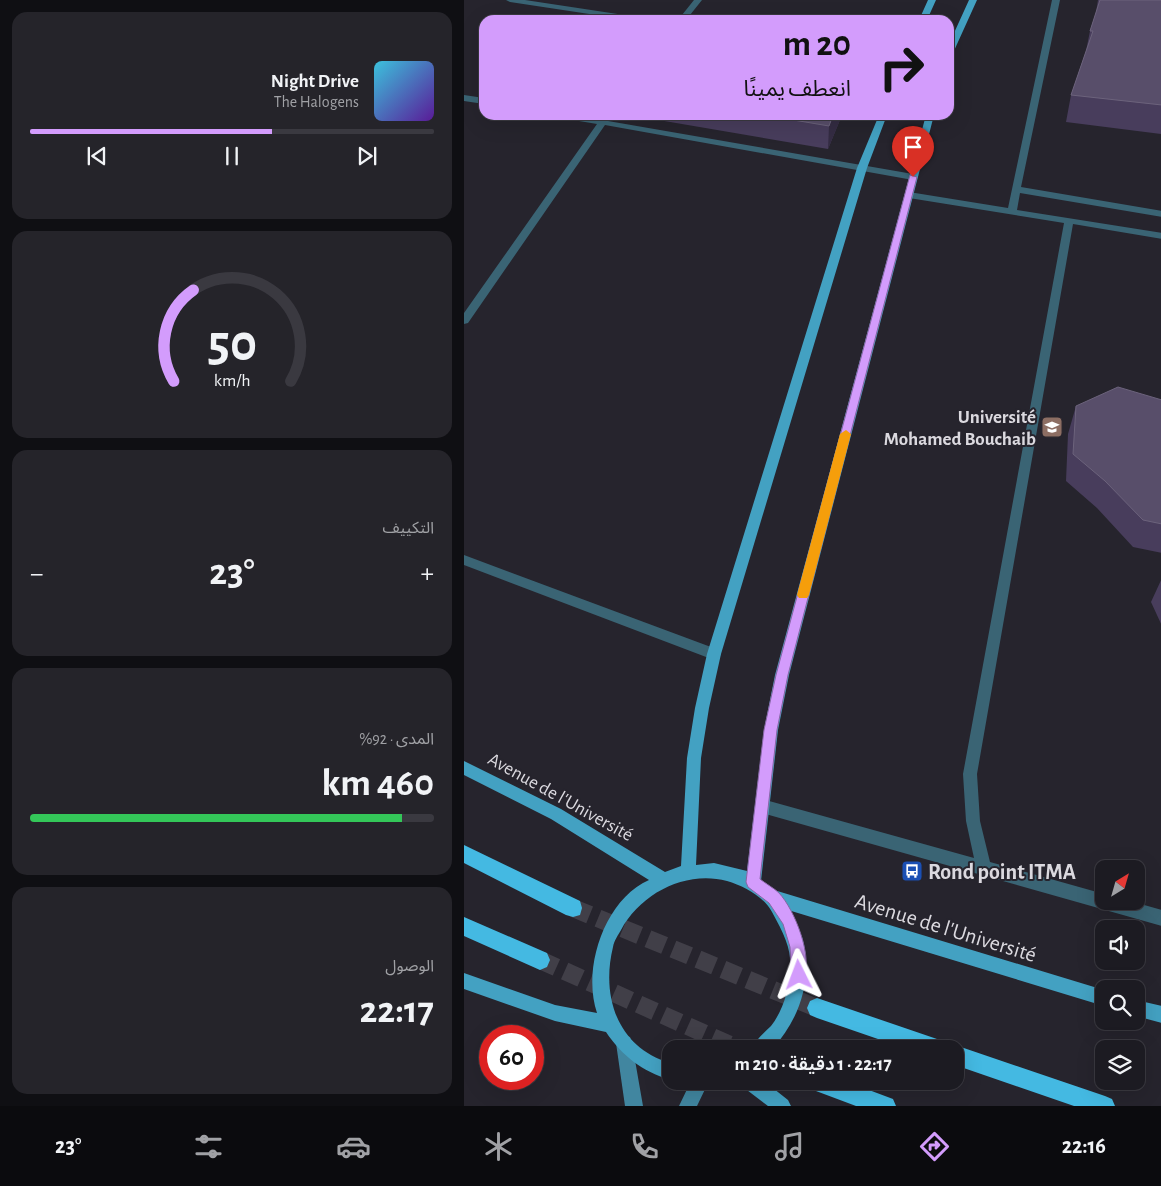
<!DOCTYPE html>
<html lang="ar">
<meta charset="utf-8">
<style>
:root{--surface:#1c1b22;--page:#25242a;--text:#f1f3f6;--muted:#a0a1a5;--line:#3a3940;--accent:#d39cfc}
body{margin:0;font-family:"Alegreya Sans","Noto Sans Arabic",sans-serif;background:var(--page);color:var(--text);direction:rtl;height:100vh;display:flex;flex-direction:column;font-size:19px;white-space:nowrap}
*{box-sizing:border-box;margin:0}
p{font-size:16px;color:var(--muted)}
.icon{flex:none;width:28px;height:28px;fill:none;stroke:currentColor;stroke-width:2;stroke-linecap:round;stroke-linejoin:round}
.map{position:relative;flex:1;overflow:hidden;direction:ltr}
.drawer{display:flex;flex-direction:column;gap:12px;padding:12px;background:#0f0f13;width:464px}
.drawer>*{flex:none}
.guide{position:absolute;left:15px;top:15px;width:475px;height:105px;border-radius:15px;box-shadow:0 5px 20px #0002,0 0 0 1px var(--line);direction:rtl;background:#d39cfc;color:#111;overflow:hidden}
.needle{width:32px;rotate:37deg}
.buttons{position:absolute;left:631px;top:860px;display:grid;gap:10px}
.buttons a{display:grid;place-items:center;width:50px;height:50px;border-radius:10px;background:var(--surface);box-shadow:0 5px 20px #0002,0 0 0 1px var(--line);font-size:25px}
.speed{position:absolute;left:15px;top:1025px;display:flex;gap:10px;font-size:25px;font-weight:700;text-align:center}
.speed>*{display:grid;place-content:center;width:65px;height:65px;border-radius:50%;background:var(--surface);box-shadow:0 5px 20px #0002,0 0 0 1px var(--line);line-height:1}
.speed .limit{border:8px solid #d22;background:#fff;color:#111}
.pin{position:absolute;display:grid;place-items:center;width:42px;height:42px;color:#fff;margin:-51px -21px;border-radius:50% 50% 50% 0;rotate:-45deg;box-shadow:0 0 5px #0007}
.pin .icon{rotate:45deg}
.me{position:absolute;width:55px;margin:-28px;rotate:357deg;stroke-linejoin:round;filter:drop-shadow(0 0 4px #0008)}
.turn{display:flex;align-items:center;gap:18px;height:105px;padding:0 20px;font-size:22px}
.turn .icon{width:65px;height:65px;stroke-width:2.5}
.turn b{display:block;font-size:35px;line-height:42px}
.big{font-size:38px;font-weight:600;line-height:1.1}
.drawer .widget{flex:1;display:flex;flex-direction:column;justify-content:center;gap:8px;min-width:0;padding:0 18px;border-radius:15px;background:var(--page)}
.drawer .dial{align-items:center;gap:0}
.dial svg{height:130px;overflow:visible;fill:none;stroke:var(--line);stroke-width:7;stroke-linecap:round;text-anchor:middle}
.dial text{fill:var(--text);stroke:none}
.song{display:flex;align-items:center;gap:15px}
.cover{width:60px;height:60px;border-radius:8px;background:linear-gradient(135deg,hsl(190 70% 55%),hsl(270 70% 35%))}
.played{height:5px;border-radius:2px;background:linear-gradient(90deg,var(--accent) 60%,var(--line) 60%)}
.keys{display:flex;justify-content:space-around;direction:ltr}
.heat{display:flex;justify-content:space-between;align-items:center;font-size:28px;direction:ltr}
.charge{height:8px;border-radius:4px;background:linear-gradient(90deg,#34c759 92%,var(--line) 0)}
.trip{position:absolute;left:198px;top:1040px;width:302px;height:50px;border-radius:15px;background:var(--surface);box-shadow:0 5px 20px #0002,0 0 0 1px var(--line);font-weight:600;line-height:50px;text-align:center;direction:rtl}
.dock{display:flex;height:80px;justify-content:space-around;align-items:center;background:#0b0b0e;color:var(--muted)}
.dock .icon{width:35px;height:35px}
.dock .active{color:var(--accent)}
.dock b{font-size:22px;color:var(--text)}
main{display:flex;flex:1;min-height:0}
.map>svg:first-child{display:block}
</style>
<main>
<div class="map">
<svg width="698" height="1106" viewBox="0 0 698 1106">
<rect width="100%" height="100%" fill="#26242d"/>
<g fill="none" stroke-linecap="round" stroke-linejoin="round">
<!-- highway-tunnel -->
<path stroke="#413f48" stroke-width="18" stroke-dasharray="18 9" stroke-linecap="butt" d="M109,908L353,1008
M76,960L275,1049"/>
<!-- lane -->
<path fill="#3a6474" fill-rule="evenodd" d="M588,0H596L557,187L698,211V217L556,193L553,210L698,233V239L609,224L513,774L516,821L526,862L640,894V901H666L698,910V926L298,813L293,811L291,806L293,801L298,799L510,858L502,821L499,774L600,223L445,198L440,195L445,192L544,208Z"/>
<!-- street -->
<path fill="#3a6474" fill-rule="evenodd" d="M42,0H61L180,18L184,20H165L46,2Z
M230,0H238L222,20H214Z
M0,95L20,98V104L0,101Z
M93,115H112L136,119L139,115H144L146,117L144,121L449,174L454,177L449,180L141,125L4,323L0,324V313L133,124L97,118Z
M0,555L255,650L257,654L255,658L250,660L0,565Z"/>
<!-- secondary -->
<path fill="#4186a0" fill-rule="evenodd" d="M160,1035L166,1037L168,1043L179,1106H161L152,1043L154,1037Z
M227,1081H245L233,1106H215Z"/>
<!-- primary -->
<path fill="#43a1c2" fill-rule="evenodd" d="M464,0H472L463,20H455Z
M505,0H513L489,53L485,55V44Z
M415,115H423L403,168L257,654L245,708L237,758L232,865L250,863L283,871L300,730L311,675L462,115H470L325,675L314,730L297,881L310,890L640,990V1006L324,910C329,919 335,928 338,937C350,976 336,1019 309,1048L288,1049C292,1039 300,1033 307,1026C314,1017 319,1006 322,995C332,959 325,943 308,912C299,896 280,886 263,881C222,870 177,893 157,930C154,935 150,941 149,947C137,996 153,1047 206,1063V1080C178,1071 158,1056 142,1032L91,1021L0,989V973L91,1005L133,1013C118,969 140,900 185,880L87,819L0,775V761L97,809L201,872L217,866L223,758L231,708L243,654L393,168Z
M672,1000L698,1006V1023L672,1016Z
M276,1081H300L324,1100L327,1106H304L279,1087Z"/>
<!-- highway -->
<path fill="#44b9e2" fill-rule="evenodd" d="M0,845L116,901L118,908L116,915L109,917L102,915L0,863Z
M0,917L83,953L86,960L83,967L76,970L0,936Z
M353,998L473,1039L480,1042L483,1049H443L353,1018L346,1015L343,1008L346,1001Z
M491,1045L641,1096L648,1099L651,1106H610L491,1065V1049H483Z
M341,1081H381L429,1099L432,1106H392L344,1088Z"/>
</g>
<!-- wall -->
<path fill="#483d5c" d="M634,0H698V134L602,122L607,95L622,51L626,31L632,12Z
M171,115H378L364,149L171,116Z
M698,400V553L669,547L633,508L602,481L604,434L612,406Z
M698,578V626L687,602Z"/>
<!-- shaded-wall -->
<path fill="#342c43" d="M369,115H378L364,149L365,126Z"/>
<!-- building -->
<path fill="#584e6a" stroke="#6c637c" d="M636,0H698V105L607,95L629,31H626Z
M224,18L234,20H223Z
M300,115H369L365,126Z
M654,387L698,400V524L679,520L641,481L609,454L612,406Z"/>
<!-- route -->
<path fill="#d39cfc" stroke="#8965a4" d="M446,175L453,177L324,675L313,730L296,879C302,884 310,888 315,893C331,910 349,957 340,980L335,982L330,980L327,975L326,947L319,924L305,903L284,887L282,882L300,730L312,675Z"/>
<!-- slow -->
<path fill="#f59e0b" d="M382,430L387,434L345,595L343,598H335L333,595L376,434Z"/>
<!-- icons -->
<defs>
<g id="university-square" transform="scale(1.125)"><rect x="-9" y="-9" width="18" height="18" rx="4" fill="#8d6e63" stroke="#26242d"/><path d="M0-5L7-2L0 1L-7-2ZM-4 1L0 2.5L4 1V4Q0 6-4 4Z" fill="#fff"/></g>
<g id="bus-square" transform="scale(1.125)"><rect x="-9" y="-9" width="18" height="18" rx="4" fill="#1a4fb4" stroke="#26242d"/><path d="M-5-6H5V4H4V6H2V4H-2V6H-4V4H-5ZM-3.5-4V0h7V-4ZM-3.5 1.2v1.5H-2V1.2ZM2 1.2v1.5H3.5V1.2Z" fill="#fff"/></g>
</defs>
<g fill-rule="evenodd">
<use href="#university-square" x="588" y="427"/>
<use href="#bus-square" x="448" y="871"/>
</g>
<g text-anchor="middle" stroke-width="4" stroke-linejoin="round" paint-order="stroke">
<!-- poi labels -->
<g font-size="19" font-weight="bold" fill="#dbd9df" stroke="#26242d" text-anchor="end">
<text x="572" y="423">Université<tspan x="572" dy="22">Mohamed Bouchaib</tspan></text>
</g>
<!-- street labels -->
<g font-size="19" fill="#dbd9df" stroke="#26242d">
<text transform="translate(97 796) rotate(29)" y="7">Avenue de l'Université</text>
</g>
<!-- near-poi labels -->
<g font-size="22" font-weight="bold" fill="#dbd9df" stroke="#26242d" text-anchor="start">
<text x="464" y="879">Rond point ITMA</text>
</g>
<!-- near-street labels -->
<g font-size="22" fill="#dbd9df" stroke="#26242d">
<text transform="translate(482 927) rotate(17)" y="8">Avenue de l'Université</text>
</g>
</g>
</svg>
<div class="buttons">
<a><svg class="needle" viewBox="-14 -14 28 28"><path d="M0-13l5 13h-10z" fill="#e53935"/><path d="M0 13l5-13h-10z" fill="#a0a1a5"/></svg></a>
<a><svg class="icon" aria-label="sound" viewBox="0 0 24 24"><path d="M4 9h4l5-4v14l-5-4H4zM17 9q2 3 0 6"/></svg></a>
<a><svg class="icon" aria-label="search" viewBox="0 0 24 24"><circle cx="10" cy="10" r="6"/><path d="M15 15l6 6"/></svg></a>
<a><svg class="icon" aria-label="layers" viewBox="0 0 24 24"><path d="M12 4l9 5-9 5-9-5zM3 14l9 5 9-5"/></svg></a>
</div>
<div class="speed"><div class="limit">60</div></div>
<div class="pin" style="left:449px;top:177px;background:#d93025"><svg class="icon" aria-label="arrive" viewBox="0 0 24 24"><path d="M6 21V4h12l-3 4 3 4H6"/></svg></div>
<svg class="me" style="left:335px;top:975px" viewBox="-20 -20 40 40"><path d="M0-17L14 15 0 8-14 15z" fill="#d39cfc" stroke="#fff" stroke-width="4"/></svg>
<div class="trip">22:17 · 1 دقيقة · 210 m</div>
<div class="guide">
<div class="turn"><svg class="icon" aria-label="right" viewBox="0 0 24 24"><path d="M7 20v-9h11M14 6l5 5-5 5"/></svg><div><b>20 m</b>انعطف يمينًا</div></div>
</div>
</div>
<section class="drawer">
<div class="widget">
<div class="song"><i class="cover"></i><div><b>Night Drive</b><p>The Halogens</p></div></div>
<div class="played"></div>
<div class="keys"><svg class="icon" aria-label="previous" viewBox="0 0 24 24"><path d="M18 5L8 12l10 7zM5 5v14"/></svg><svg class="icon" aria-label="pause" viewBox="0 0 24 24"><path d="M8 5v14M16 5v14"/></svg><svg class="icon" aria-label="next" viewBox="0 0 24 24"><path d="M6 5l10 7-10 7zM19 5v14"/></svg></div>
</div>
<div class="widget dial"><svg viewBox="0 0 100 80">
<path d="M14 69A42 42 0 1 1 86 69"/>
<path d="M14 69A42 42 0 0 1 26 13" stroke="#d39cfc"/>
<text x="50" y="56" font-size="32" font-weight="700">50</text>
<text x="50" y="72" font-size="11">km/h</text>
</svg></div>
<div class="widget"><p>التكييف</p>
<div class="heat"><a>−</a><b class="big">23°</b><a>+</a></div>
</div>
<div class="widget"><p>المدى · 92%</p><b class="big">460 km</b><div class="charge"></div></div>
<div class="widget"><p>الوصول</p><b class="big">22:17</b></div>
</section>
</main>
<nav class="dock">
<b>22:16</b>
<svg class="icon active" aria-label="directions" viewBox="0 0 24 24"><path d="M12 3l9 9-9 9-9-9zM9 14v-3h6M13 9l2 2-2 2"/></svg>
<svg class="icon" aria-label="music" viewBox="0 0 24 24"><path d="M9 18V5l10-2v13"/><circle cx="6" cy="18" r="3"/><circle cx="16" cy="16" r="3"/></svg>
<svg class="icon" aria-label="phone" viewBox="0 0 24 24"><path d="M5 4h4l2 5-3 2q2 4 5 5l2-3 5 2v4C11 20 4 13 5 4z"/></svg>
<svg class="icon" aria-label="climate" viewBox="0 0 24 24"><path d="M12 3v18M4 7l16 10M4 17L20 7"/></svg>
<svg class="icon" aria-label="car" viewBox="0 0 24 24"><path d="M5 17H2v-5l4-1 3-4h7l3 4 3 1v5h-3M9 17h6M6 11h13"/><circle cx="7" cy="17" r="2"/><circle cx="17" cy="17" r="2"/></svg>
<svg class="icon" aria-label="filters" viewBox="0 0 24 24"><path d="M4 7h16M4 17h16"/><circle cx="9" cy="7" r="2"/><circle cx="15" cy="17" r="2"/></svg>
<b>23°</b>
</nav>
